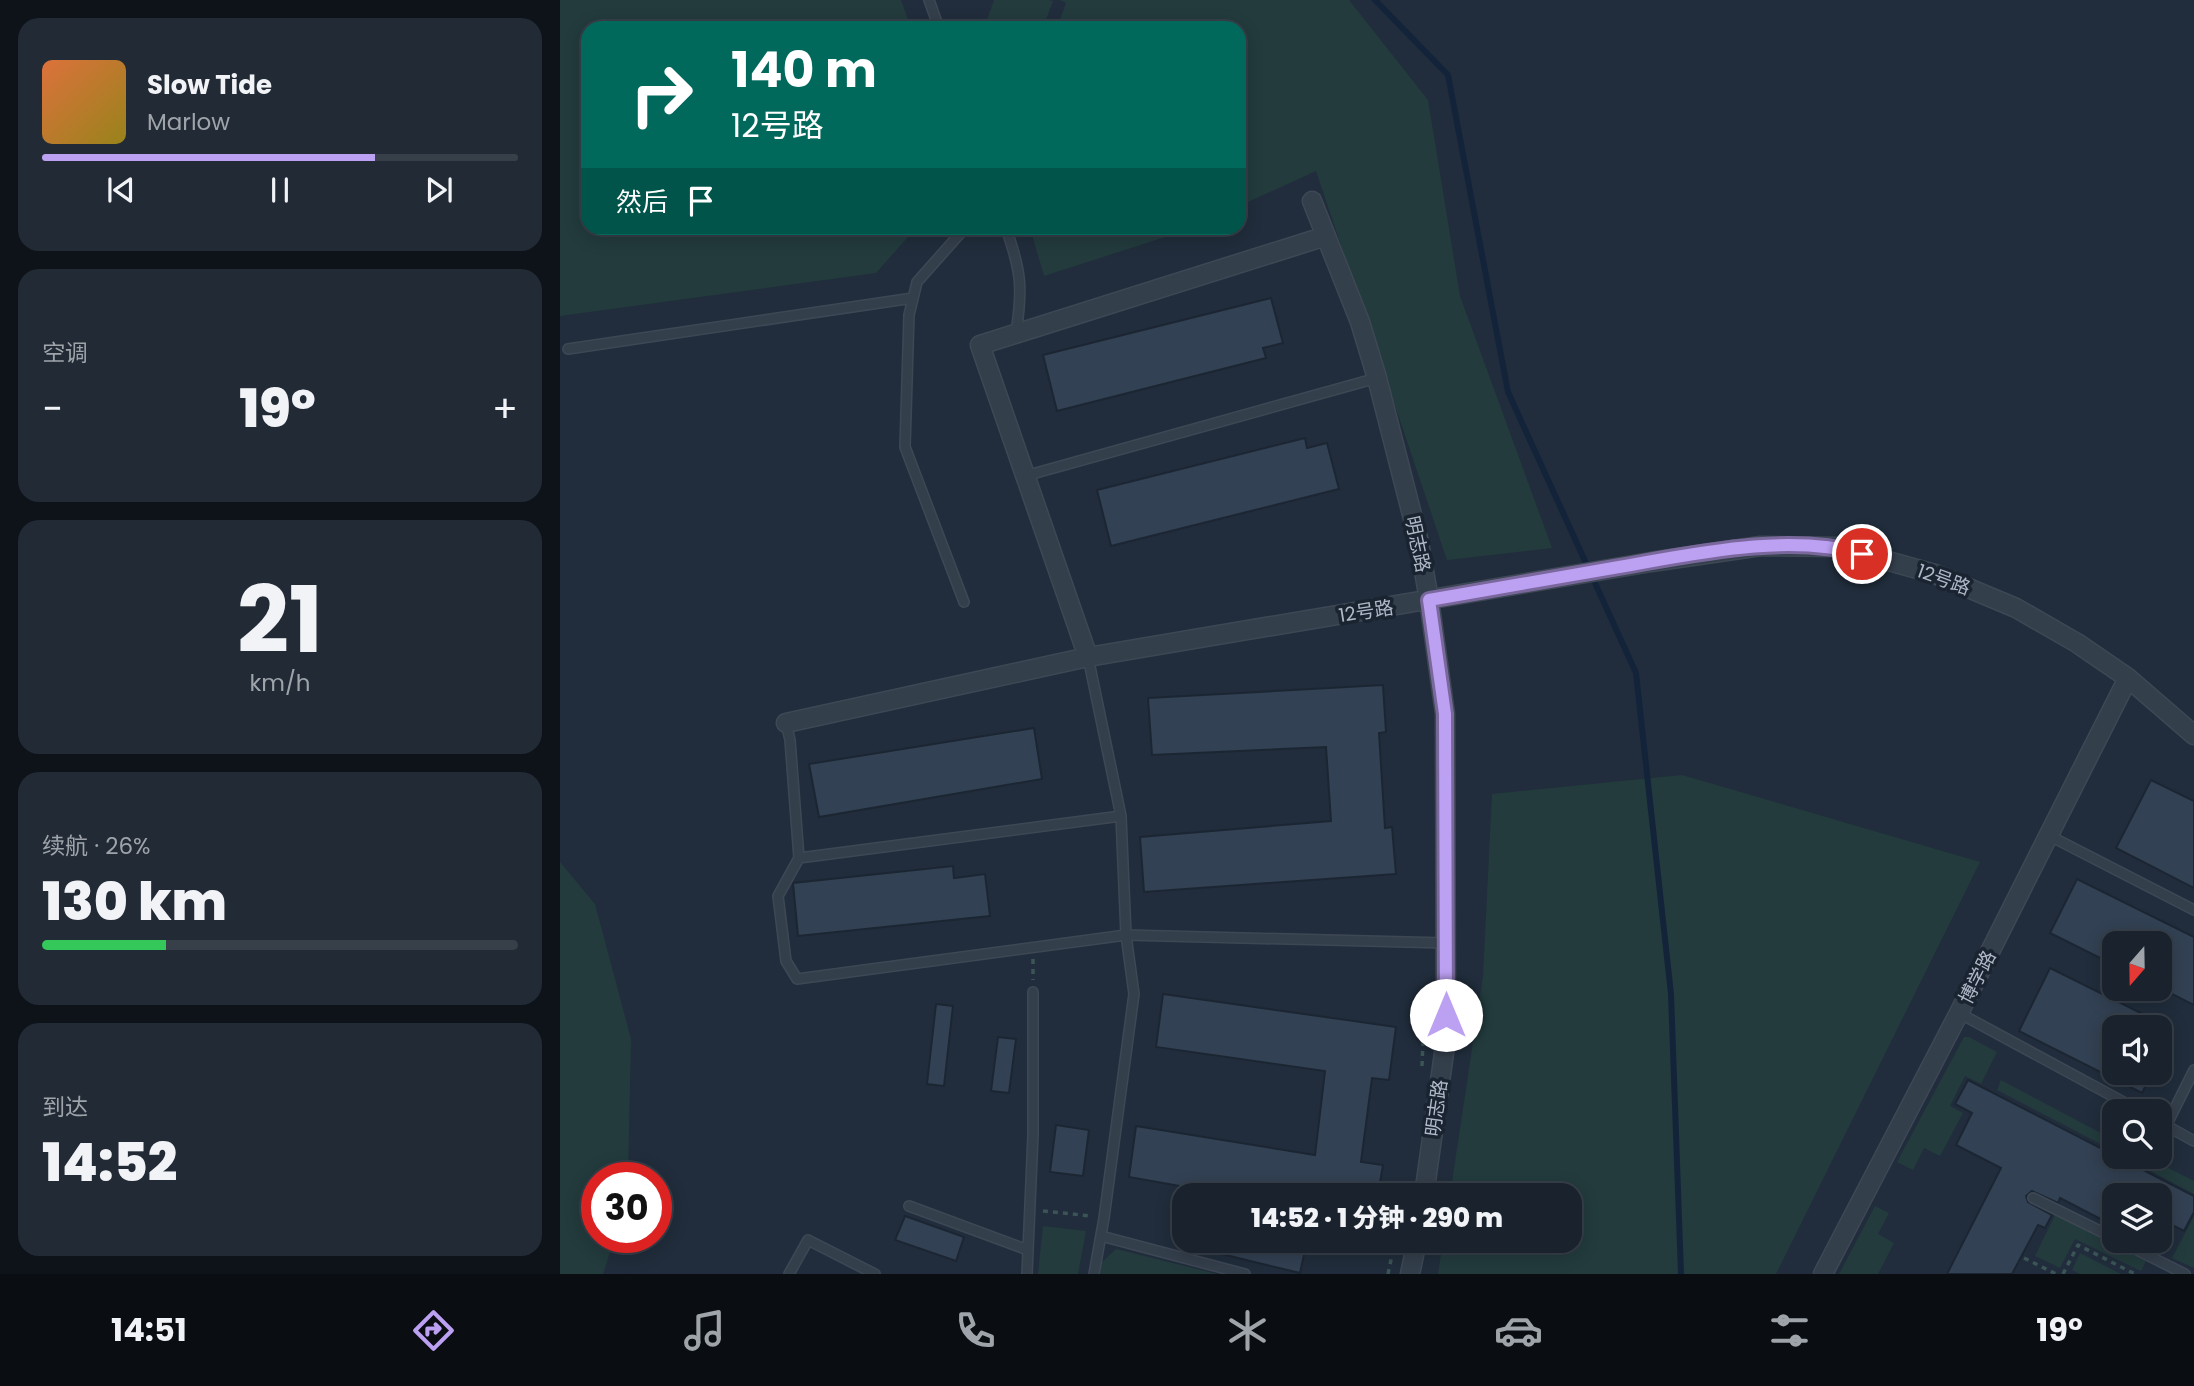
<!DOCTYPE html>
<html lang="zh">
<meta charset="utf-8">
<style>
:root{--surface:#19222d;--page:#222a35;--text:#f1f3f6;--muted:#9fa4aa;--line:#373f49;--accent:#bca0f2}
body{margin:0;font-family:Poppins,"Noto Sans SC",sans-serif;background:var(--page);color:var(--text);height:100vh;display:flex;flex-direction:column;font-size:26px;white-space:nowrap}
*{box-sizing:border-box;margin:0}
p{font-size:23px;color:var(--muted)}
.icon{flex:none;width:38px;height:38px;fill:none;stroke:currentColor;stroke-width:2;stroke-linecap:round;stroke-linejoin:round}
.map{position:relative;flex:1;overflow:hidden}
.details{display:flex;flex-direction:column;gap:18px;padding:18px;background:#0e1319;width:560px}
.details>*{flex:none}
.top-card{position:absolute;left:21px;top:21px;width:665px;height:214px;border-radius:21px;box-shadow:0 4px 18px #0003,0 0 0 2px var(--line);background:#00695c;color:#fff;overflow:hidden}
.needle{width:46px;rotate:200deg}
.buttons{position:absolute;left:1542px;top:931px;display:grid;gap:14px}
.buttons a{display:grid;place-items:center;width:70px;height:70px;border-radius:14px;background:var(--surface);box-shadow:0 4px 18px #0003,0 0 0 2px var(--line);font-size:35px}
.speed{position:absolute;left:21px;top:1162px;display:flex;gap:14px;font-size:35px;font-weight:700;text-align:center}
.speed>*{display:grid;place-content:center;width:91px;height:91px;border-radius:50%;background:var(--surface);box-shadow:0 4px 18px #0003,0 0 0 2px var(--line);line-height:1}
.speed .limit{border:10px solid #d22;background:#fff;color:#111}
.pin{position:absolute;display:grid;place-items:center;width:60px;height:60px;color:#fff;margin:-30px;border:4px solid #fff;border-radius:50%;box-shadow:0 2px 7px #0007}
.me{position:absolute;width:77px;margin:-38px;rotate:0deg;stroke-linejoin:round;filter:drop-shadow(0 0 5px #0008)}
.turn{display:flex;align-items:center;gap:24px;height:147px;padding:0 35px;font-size:32px}
.turn .icon{width:91px;height:91px;stroke-width:2.5}
.turn b{display:block;font-size:49px;line-height:60px}
.then{display:flex;align-items:center;height:66px;padding:0 35px;background:#0003;gap:14px;font-size:26px}
.big{font-size:52px;font-weight:800;line-height:1.1}
.details .tile{flex:1;display:flex;flex-direction:column;justify-content:center;gap:10px;min-width:0;padding:0 24px;border-radius:21px;background:var(--page)}
.details .dial{align-items:center;gap:0}
.dial b{font-size:91px;line-height:1}
.song{display:flex;align-items:center;gap:21px}
.cover{width:84px;height:84px;border-radius:10px;background:linear-gradient(135deg,hsl(20 70% 55%),hsl(50 70% 35%))}
.played{height:7px;border-radius:4px;background:linear-gradient(90deg,var(--accent) 70%,var(--line) 70%)}
.keys{display:flex;justify-content:space-around;direction:ltr}
.heat{display:flex;justify-content:space-between;align-items:center;font-size:38px;direction:ltr}
.charge{height:10px;border-radius:5px;background:linear-gradient(90deg,#34c759 26%,var(--line) 0)}
.trip{position:absolute;left:612px;top:1183px;width:410px;height:70px;border-radius:21px;background:var(--surface);box-shadow:0 4px 18px #0003,0 0 0 2px var(--line);font-weight:800;line-height:70px;text-align:center}
.dock{display:flex;height:112px;justify-content:space-around;align-items:center;background:#0a0e12;color:var(--muted)}
.dock .icon{width:49px;height:49px}
.dock .on{color:var(--accent)}
.dock b{font-size:32px;color:var(--text)}
main{display:flex;flex:1;min-height:0}
.map>svg:first-child{display:block}
</style>
<main>
<section class="details">
<div class="tile">
<div class="song"><i class="cover"></i><div><b>Slow Tide</b><p>Marlow</p></div></div>
<div class="played"></div>
<div class="keys"><svg class="icon" aria-label="previous" viewBox="0 0 24 24"><path d="M18 5L8 12l10 7zM5 5v14"/></svg><svg class="icon" aria-label="pause" viewBox="0 0 24 24"><path d="M8 5v14M16 5v14"/></svg><svg class="icon" aria-label="next" viewBox="0 0 24 24"><path d="M6 5l10 7-10 7zM19 5v14"/></svg></div>
</div>
<div class="tile"><p>空调</p>
<div class="heat"><a>−</a><b class="big">19°</b><a>+</a></div>
</div>
<div class="tile dial"><b>21</b><p>km/h</p></div>
<div class="tile"><p>续航 · 26%</p><b class="big">130 km</b><div class="charge"></div></div>
<div class="tile"><p>到达</p><b class="big">14:52</b></div>
</section>
<div class="map">
<svg width="1634" height="1274" viewBox="0 0 1634 1274">
<rect width="100%" height="100%" fill="#212d3c"/>
<!-- green -->
<path fill="#233b3d" d="M0,0H341L351,28H28V228H356L316,273L0,316Z
M434,0H489L493,1L483,28H424Z
M500,0H789L868,100L900,296L992,548L887,560L756,171L679,206V28H497L506,3Z
M470,228H633L484,276Z
M1122,775L1420,862L1216,1274H878L883,1241H1010V1195H890L923,976L932,794Z
M0,862L35,904L71,1039L68,1178H37V1237H55L43,1274H0Z
M1404,1037H1409L1437,1052L1421,1084L1405,1076L1390,1106L1403,1113L1380,1156L1364,1148L1353,1170L1337,1162Z
M1441,1080L1554,1140V1151L1437,1090Z
M1564,1157H1587L1634,1181V1194Z
M1315,1206L1329,1213L1318,1234L1334,1243L1318,1274H1279Z
M1495,1215L1586,1261L1581,1271L1515,1239L1500,1268L1475,1256Z
M1634,1216V1268L1612,1258Z
M483,1226L526,1231L518,1274H478Z
M556,1249L657,1274H540L542,1262Z
M1520,1253L1561,1274H1520L1512,1270Z"/>
<g fill="none" stroke-linecap="round" stroke-linejoin="round">
<!-- stream -->
<path stroke="#13243a" stroke-width="6" d="M815,0L888,75L948,392L1076,673L1111,994L1121,1274"/>
</g>
<!-- building -->
<path fill="#324153" stroke="#1c2633" stroke-width="2" d="M711,298L723,343L703,348L706,358L497,411L483,355Z
M745,438L747,448L767,443L779,489L551,546L537,490Z
M823,685L826,732L819,733L825,828L832,827L836,874L584,892L580,837L771,821L766,747L592,755L588,698Z
M474,728L482,779L259,817L249,764Z
M1591,780L1634,801V888L1556,848Z
M393,866L394,878L425,874L430,916L238,936L233,883Z
M1517,879L1634,937V1005L1600,988V943H1554V965L1490,933Z
M1490,968L1609,1027H1554V1073H1592L1582,1093L1459,1031Z
M603,994L836,1027L829,1080L812,1078L801,1162L823,1165L818,1195H670L569,1177L576,1126L755,1155L765,1071L596,1047Z
M376,1004L393,1006L384,1086L367,1084Z
M438,1037L456,1039L449,1093L431,1091Z
M1408,1080L1634,1196V1212L1624,1231L1600,1219V1195H1554V1226L1500,1198L1498,1203L1472,1191L1466,1196L1468,1202L1492,1215L1485,1228L1478,1225L1452,1274H1387L1441,1168L1396,1145L1412,1113L1395,1104Z
M496,1125L529,1130L523,1176L490,1172Z
M345,1216L404,1237L396,1261L335,1240Z
M634,1241H707L745,1250L740,1273L633,1247Z"/>
<g fill="none" stroke-linecap="round" stroke-linejoin="round">
<!-- service casing -->
<g stroke="#3e4855" stroke-width="12">
<path id="service" d="M369,0L379,28
M446,228C461,271 463,287 456,333
M8,349L353,298
M465,476L817,378
M404,602L345,447L349,315L357,282L405,228
M528,657L561,816L566,935L574,994L544,1218L534,1274
M226,723L230,740L239,858L218,896L226,961L237,979L566,935L886,943
M1488,835L1634,910
M239,858L561,816
M1399,1013L1580,1111
M1600,1122L1634,1141
M1606,1126L1634,1070
M1473,1198L1554,1238
M349,1206L468,1250
M541,1236L685,1274
M1559,1241L1625,1274
M229,1274L248,1240L315,1274
M467,1274L473,1135V992"/>
</g>
<!-- minor casing -->
<g stroke="#3e4855" stroke-width="21">
<path id="minor" d="M752,201L800,322L817,378L859,542L869,600L885,714L886,1039L864,1195
M528,657L420,345L766,236
M226,723L528,657L1091,562L1201,546L1278,547L1375,574L1456,608L1517,643L1568,678L1634,735
M850,1274L857,1241
M1263,1274L1399,1013L1568,678"/>
</g>
<!-- path -->
<path stroke="#3b5455" stroke-width="3.5" stroke-dasharray="5 5" stroke-linecap="butt" d="M473,959V980
M862,1066L865,990
M483,1211L531,1216
M1464,1258L1496,1274
M828,1274L835,1241
M1503,1274L1518,1245L1575,1274"/>
<!-- service -->
<use href="#service" stroke="#343f4c" stroke-width="9"/>
<!-- minor -->
<use href="#minor" stroke="#343f4c" stroke-width="18"/>
</g>
<g fill="none" stroke-linecap="round" stroke-linejoin="round">
<!-- route casing -->
<g stroke="#7a689d" stroke-width="18">
<path id="route" d="M886,1015L885,714L869,600C933,589 996,578 1059,567C1134,554 1227,533 1302,554"/>
</g>
<!-- route -->
<use href="#route" stroke="#bca0f2" stroke-width="12"/>
</g>
<g text-anchor="middle" stroke-width="7" stroke-linejoin="round" paint-order="stroke">
<!-- street labels -->
<g font-size="19" fill="#b0b9c8" stroke="#1a2431">
<text transform="translate(858 544) rotate(78)" y="7">明志路</text>
<text transform="translate(1384 579) rotate(20)" y="7">12号路</text>
<text transform="translate(806 611) rotate(-9)" y="7">12号路</text>
<text transform="translate(1417 977) rotate(-63)" y="7">博学路</text>
<text transform="translate(876 1108) rotate(-82)" y="7">明志路</text>
</g>
</g>
</svg>
<div class="buttons">
<a><svg class="needle" viewBox="-14 -14 28 28"><path d="M0-13l5 13h-10z" fill="#e53935"/><path d="M0 13l5-13h-10z" fill="#9fa4aa"/></svg></a>
<a><svg class="icon" aria-label="sound" viewBox="0 0 24 24"><path d="M4 9h4l5-4v14l-5-4H4zM17 9q2 3 0 6"/></svg></a>
<a><svg class="icon" aria-label="search" viewBox="0 0 24 24"><circle cx="10" cy="10" r="6"/><path d="M15 15l6 6"/></svg></a>
<a><svg class="icon" aria-label="layers" viewBox="0 0 24 24"><path d="M12 4l9 5-9 5-9-5zM3 14l9 5 9-5"/></svg></a>
</div>
<div class="speed"><div class="limit">30</div></div>
<div class="pin" style="left:1302px;top:554px;background:#d93025"><svg class="icon" aria-label="arrive" viewBox="0 0 24 24"><path d="M6 21V4h12l-3 4 3 4H6"/></svg></div>
<svg class="me" style="left:886px;top:1015px" viewBox="-20 -20 40 40"><circle r="19" fill="#fff"/><path d="M0-13L10 11 0 6-10 11z" fill="#bca0f2"/></svg>
<div class="trip">14:52 · 1 分钟 · 290 m</div>
<div class="top-card">
<div class="turn"><svg class="icon" aria-label="right" viewBox="0 0 24 24"><path d="M7 20v-9h11M14 6l5 5-5 5"/></svg><div><b>140 m</b>12号路</div></div>
<div class="then">然后<svg class="icon" aria-label="arrive" viewBox="0 0 24 24"><path d="M6 21V4h12l-3 4 3 4H6"/></svg></div>
</div>
</div>
</main>
<nav class="dock">
<b>14:51</b>
<svg class="icon on" aria-label="directions" viewBox="0 0 24 24"><path d="M12 3l9 9-9 9-9-9zM9 14v-3h6M13 9l2 2-2 2"/></svg>
<svg class="icon" aria-label="music" viewBox="0 0 24 24"><path d="M9 18V5l10-2v13"/><circle cx="6" cy="18" r="3"/><circle cx="16" cy="16" r="3"/></svg>
<svg class="icon" aria-label="phone" viewBox="0 0 24 24"><path d="M5 4h4l2 5-3 2q2 4 5 5l2-3 5 2v4C11 20 4 13 5 4z"/></svg>
<svg class="icon" aria-label="climate" viewBox="0 0 24 24"><path d="M12 3v18M4 7l16 10M4 17L20 7"/></svg>
<svg class="icon" aria-label="car" viewBox="0 0 24 24"><path d="M5 17H2v-5l4-1 3-4h7l3 4 3 1v5h-3M9 17h6M6 11h13"/><circle cx="7" cy="17" r="2"/><circle cx="17" cy="17" r="2"/></svg>
<svg class="icon" aria-label="filters" viewBox="0 0 24 24"><path d="M4 7h16M4 17h16"/><circle cx="9" cy="7" r="2"/><circle cx="15" cy="17" r="2"/></svg>
<b>19°</b>
</nav>
